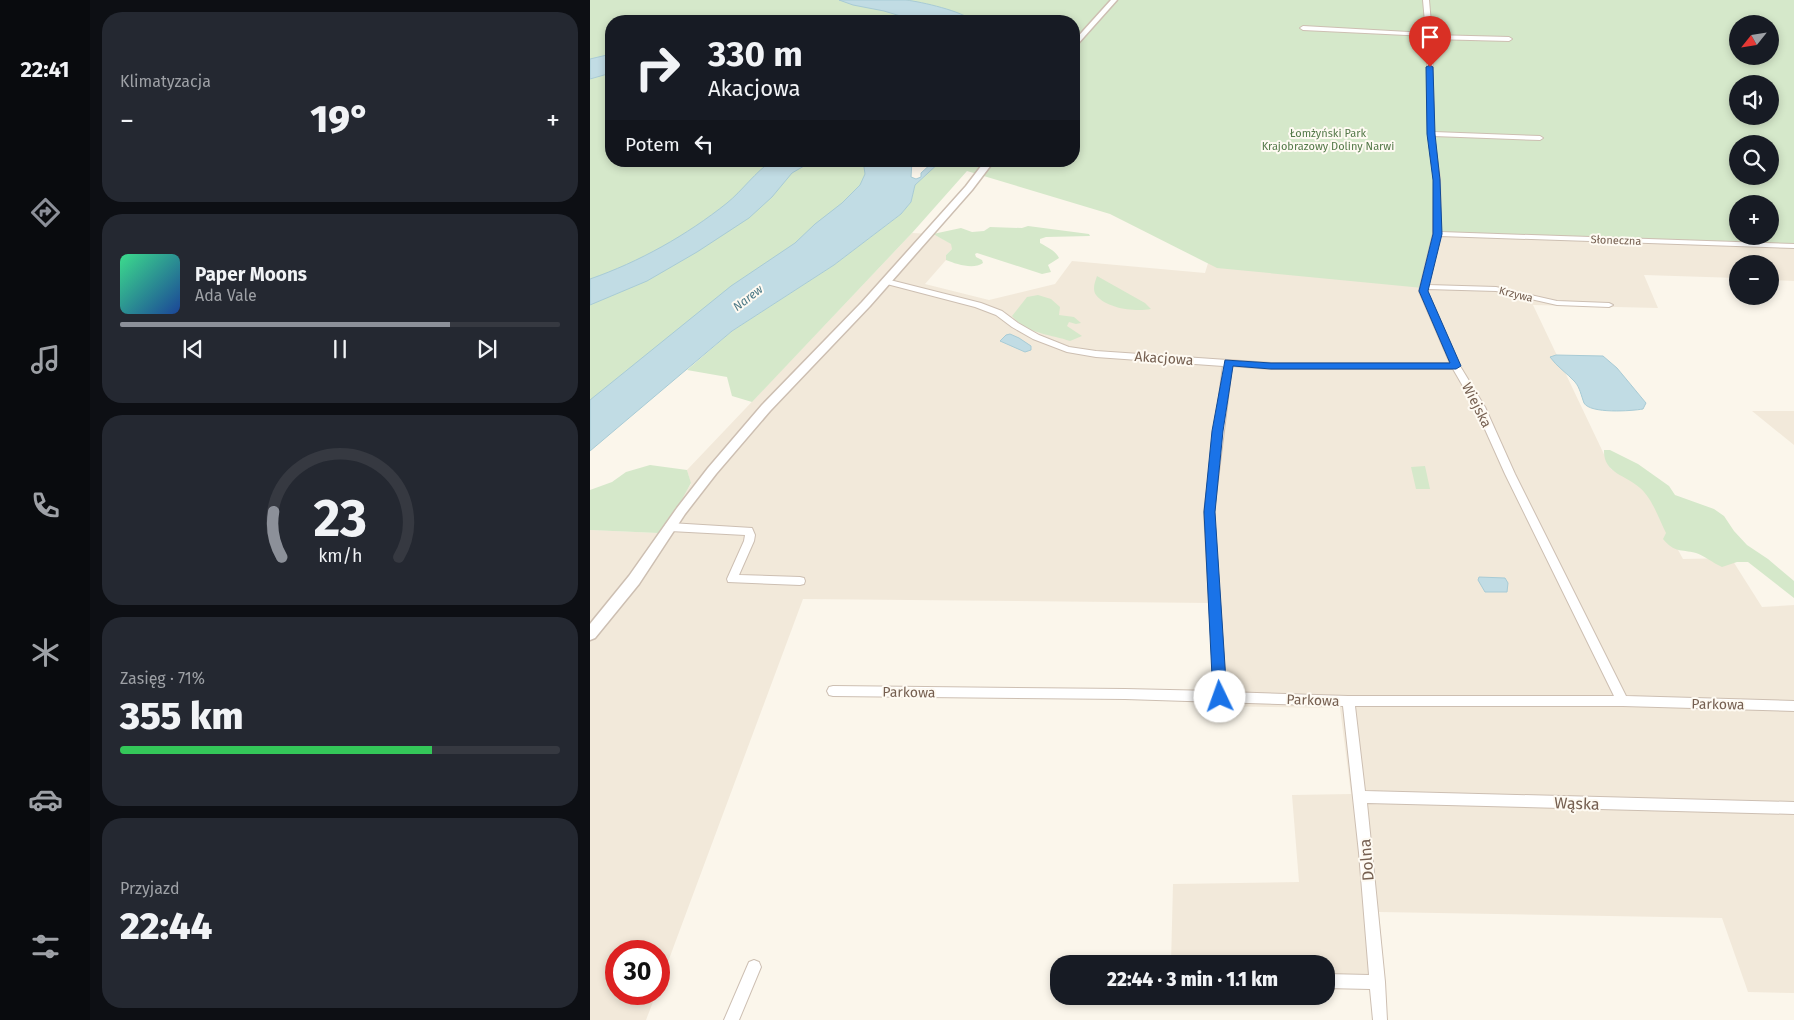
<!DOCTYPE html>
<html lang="pl">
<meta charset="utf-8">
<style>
:root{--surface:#171b24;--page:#242831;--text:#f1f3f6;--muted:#9ea1a6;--line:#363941;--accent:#8c9099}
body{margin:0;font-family:"Fira Sans",sans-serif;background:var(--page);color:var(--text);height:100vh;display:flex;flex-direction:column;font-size:19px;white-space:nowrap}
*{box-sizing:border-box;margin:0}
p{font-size:16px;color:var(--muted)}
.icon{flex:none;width:28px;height:28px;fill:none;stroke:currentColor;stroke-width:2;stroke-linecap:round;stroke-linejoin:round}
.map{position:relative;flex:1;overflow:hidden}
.panel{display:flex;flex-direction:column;gap:12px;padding:12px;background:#0d0f14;width:500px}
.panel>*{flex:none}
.guide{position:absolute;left:15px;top:15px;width:475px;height:152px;border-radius:20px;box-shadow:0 2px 8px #0003;background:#171b24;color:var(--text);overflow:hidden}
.needle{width:32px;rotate:240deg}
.tools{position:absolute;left:1139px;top:15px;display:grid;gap:10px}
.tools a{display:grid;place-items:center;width:50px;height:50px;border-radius:50%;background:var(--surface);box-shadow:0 2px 8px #0003;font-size:25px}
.speed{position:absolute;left:15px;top:940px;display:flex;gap:10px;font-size:25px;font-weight:700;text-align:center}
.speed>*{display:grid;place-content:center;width:65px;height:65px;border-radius:50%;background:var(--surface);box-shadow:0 2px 8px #0003;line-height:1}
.speed .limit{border:8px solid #d22;background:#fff;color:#111}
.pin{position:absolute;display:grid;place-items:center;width:42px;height:42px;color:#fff;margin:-51px -21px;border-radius:50% 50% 50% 0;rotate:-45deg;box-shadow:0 0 5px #0007}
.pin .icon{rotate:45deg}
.me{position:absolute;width:55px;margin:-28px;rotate:357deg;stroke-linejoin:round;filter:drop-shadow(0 0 4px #0008)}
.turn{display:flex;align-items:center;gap:18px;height:105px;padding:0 20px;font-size:22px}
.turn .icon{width:65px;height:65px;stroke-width:2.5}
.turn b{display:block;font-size:35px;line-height:42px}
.then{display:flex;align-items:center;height:48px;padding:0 20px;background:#0003;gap:10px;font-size:19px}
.big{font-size:38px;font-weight:800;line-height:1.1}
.panel .card{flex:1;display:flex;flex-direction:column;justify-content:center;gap:8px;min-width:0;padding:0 18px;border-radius:20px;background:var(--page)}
.panel .dial{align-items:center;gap:0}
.dial svg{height:130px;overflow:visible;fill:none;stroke:var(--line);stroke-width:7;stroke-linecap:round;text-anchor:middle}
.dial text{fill:var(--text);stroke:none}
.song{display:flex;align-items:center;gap:15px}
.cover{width:60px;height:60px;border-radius:8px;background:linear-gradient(135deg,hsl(150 70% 55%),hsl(220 70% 35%))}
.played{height:5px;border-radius:2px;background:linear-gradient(90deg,var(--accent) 75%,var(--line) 75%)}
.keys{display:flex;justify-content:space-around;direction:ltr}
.heat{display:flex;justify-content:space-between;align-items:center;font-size:28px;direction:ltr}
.charge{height:8px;border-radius:4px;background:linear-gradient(90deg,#34c759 71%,var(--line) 0)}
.trip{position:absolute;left:460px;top:955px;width:285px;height:50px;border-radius:20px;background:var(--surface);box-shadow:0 2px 8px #0003;font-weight:800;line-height:50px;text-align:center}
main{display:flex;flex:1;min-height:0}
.menu{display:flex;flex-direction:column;width:90px;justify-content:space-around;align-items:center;background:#090b0e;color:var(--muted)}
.menu .icon{width:35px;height:35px}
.menu .on{color:var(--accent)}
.menu b{font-size:22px;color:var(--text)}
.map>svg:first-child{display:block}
</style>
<main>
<nav class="menu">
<b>22:41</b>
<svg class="icon on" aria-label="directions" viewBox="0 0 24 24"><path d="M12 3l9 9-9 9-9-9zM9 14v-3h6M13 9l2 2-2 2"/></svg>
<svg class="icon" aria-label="music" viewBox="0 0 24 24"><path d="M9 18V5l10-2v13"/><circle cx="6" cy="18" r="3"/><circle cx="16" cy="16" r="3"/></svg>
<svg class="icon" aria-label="phone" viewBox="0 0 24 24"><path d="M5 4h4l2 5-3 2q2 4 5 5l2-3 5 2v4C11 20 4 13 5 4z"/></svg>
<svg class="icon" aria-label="climate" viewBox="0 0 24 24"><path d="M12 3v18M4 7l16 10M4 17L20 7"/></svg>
<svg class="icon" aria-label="car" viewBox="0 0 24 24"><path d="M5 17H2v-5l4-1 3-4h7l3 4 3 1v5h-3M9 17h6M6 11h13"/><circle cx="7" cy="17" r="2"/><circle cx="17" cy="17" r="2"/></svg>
<svg class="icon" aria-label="filters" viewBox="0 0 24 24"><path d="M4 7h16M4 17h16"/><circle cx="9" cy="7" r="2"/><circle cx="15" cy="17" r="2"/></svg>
</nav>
<section class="panel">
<div class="card"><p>Klimatyzacja</p>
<div class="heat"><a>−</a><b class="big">19°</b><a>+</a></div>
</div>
<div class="card">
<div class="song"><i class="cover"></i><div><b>Paper Moons</b><p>Ada Vale</p></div></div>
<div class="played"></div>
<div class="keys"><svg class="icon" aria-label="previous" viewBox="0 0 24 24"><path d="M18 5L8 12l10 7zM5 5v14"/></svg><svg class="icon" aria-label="pause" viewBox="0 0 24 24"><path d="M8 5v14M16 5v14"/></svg><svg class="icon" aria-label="next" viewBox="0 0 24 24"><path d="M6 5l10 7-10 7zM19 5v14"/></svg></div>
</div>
<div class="card dial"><svg viewBox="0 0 100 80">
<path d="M14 69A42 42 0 1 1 86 69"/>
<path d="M14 69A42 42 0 0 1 9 41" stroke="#8c9099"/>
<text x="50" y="56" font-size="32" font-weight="700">23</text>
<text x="50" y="72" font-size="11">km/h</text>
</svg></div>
<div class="card"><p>Zasięg · 71%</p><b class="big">355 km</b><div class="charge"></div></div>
<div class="card"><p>Przyjazd</p><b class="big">22:44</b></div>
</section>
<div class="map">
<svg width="1204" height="1020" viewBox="0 0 1204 1020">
<rect width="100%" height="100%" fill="#fbf6eb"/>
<!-- residential -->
<path fill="#f2e9da" d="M728,217L1148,236L1204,235V281L1180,280V264H1148L1147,278L1054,275L1068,308L943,305L1021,469L1054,487L1093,559L1141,558L1172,607L1204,605V993L1158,992L1132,918L789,912L796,989L736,988V964H581L583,884L709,882L702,795L761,794L750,708L624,706L620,603L213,599L69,986V951H26V994H66L56,1020H0V530L68,533L101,484L97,470L322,233L343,234L362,244V249L356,255V260L335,284L399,300L465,284L482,261L615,273L622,250Z
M1162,411H1204V445Z"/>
<!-- green -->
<path fill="#d5e8ca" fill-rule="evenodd" d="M0,0H1204V248L844,236L833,288L627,268L520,214L377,171L322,233L162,402L142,396L137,377L97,370L142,331L244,265L311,214L321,202L325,185L343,168L346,161H484V21H21V161H317L0,419ZM1148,24H1180V56H1148ZM1148,84H1180V116H1148ZM1148,144H1180V176H1148ZM1148,204H1180V236H1148Z
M438,226L499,234L500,236L456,237L450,239V243C457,247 466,251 469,258L458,265L461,272L452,274L387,253L385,254L386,257L392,260L393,263C383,270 366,264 356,260V255L362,249L361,244L343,234L371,228L382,232L394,231L400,227L432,228Z
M507,276L555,303L561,309C546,312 517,309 506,295C502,289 505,282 507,276Z
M448,295L461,299L470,307L469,315L484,317L491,323L486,324L479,322L477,326L492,336L480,341C460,334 437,334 422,316L437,297Z
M1014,450H1020L1048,464L1079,486L1085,495L1124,509L1134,516L1144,531L1157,545L1178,559L1204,581V598L1158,562H1147L1132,567C1123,563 1113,555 1106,553C1090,549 1085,553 1073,539L1076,533C1069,519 1062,498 1050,488C1036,475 1013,473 1014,450Z
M60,465L97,470L101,483L91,501L68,533L0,530V490L22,482L36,472Z
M835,466L840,489H826L821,467Z"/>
<!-- water -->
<path fill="#c1dce4" stroke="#a8cbd5" d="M249,0C271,0 295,0 316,0C332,2 372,11 383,21H327L294,11L263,5Z
M21,54V73L0,79V59Z
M182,161H233L214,166L202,173L182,197L159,218L107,252L57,281L0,305V279C49,262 97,235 137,203C152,191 166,171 182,161Z
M268,161H322L321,177L326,179L331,177V173L344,161H351L325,185L321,202L311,214L244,265L142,331L0,451V400L141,286L205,243L225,224L252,203L270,185L275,174L274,167Z
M420,334L429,338L441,346V350L435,352L410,341L416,335Z
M966,355L1013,356L1027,368L1056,403L1053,409C1042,411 1000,414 994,403C991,395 990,388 985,382C977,373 967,367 960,357Z
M889,577L915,578L918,583L917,592H895L888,580Z"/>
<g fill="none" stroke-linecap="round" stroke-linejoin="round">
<!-- minor casing -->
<g stroke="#cdbfb2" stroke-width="2">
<path id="minor" d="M833,0H839L842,35L919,37L922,39L919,41L842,39L844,132L950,136L953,138L950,140L844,136L850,180L851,232L1204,244V248L850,236L838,285L906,287L967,301L1019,303L1023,305L1019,307L967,305L906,291L837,289V291L870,366L895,407L925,474L1036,696L1204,701V711L1033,706H765L775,791L1204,802V814L777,803L795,982L797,1020H783L780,989L736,988V974L779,975L769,853L753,706L535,699L243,696L239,695L237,691L239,687L243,686L535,689L624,691L614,512L633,366L506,357L477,352L443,339L422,327L406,315L385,307L293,283L292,281L296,279L391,303L412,311L428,323L449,335L479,347L506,351L681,363H860L829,291L843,234L844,180L838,134L837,36L713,30L710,28L713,26L836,33ZM642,366L681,369H863L885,407L915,474L1024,696H758L636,692L624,512Z
M80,523L162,528L165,535L164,541L149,575L210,577L214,578L215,581L214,584L210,585L138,582L137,579L154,541L155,535L80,531L76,530L75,527L76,524Z
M164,960L169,962L171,967L149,1020H134L159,962Z"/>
</g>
<!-- tertiary casing -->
<g stroke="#cdbfb2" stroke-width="3">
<path id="tertiary" d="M521,0H527L486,46L484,47V41Z
M395,161H404L382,190L280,306L180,411L126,474L95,514L49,584L5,638L0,640V624L39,576L87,508L118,468L172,405L272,302L376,186Z"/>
</g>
<!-- minor -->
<use href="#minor" fill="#fff" fill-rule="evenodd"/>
<!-- tertiary -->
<use href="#tertiary" fill="#fff" fill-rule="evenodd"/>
</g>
<!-- route -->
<path fill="#1a73e8" stroke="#114b97" d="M840,65L843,67L845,134L850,180L852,234L838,291L871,366L866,369H681L643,366L633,431L625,512L637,697L635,702L630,703L625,702L623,697L614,512L622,431L635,360L681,363H860L829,291L843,234V180L837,134L836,67Z"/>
<g text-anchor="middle" stroke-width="4" stroke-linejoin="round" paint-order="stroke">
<!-- far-park labels -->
<g font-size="11" fill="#547949" stroke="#fefaf2">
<text x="738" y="137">Łomżyński Park<tspan x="738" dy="13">Krajobrazowy Doliny Narwi</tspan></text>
</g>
<!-- far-street labels -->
<g font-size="11" fill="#755f50" stroke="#fefaf2">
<text transform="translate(1026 240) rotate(2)" y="4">Słoneczna</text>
<text transform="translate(926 294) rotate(14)" y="4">Krzywa</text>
</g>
<!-- far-water labels -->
<g font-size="12" font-style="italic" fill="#4b7885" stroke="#fefaf2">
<text transform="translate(158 298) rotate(-38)" y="4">Narew</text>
</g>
<!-- street labels -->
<g font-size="14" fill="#755f50" stroke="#fefaf2">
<text transform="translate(574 358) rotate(4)" y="5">Akacjowa</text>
<text transform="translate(887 405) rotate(63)" y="5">Wiejska</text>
<text transform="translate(319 692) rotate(1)" y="5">Parkowa</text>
<text transform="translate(723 700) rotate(2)" y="5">Parkowa</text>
<text transform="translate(1128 704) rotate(1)" y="5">Parkowa</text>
</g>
<!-- near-street labels -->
<g font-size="16" fill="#755f50" stroke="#fefaf2">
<text transform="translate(987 803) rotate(2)" y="6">Wąska</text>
<text transform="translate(776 860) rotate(-95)" y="6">Dolna</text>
</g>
</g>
</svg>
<div class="tools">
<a><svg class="needle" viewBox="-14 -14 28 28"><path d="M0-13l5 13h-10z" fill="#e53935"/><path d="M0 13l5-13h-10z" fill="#9ea1a6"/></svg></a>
<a><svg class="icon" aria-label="sound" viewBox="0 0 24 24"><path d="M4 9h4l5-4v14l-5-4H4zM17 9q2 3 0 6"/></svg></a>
<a><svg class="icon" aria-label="search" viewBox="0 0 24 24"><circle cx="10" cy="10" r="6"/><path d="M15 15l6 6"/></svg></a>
<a>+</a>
<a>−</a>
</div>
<div class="speed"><div class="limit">30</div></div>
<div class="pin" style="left:840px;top:67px;background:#d93025"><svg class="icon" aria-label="arrive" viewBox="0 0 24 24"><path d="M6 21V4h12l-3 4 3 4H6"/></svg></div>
<svg class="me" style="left:630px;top:697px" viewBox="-20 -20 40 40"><circle r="19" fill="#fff"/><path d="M0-13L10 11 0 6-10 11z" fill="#1a73e8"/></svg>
<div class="trip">22:44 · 3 min · 1.1 km</div>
<div class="guide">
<div class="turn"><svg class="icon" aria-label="right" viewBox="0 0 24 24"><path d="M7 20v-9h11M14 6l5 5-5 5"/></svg><div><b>330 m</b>Akacjowa</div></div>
<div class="then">Potem<svg class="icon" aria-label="left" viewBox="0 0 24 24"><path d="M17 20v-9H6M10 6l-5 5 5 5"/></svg></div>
</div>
</div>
</main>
